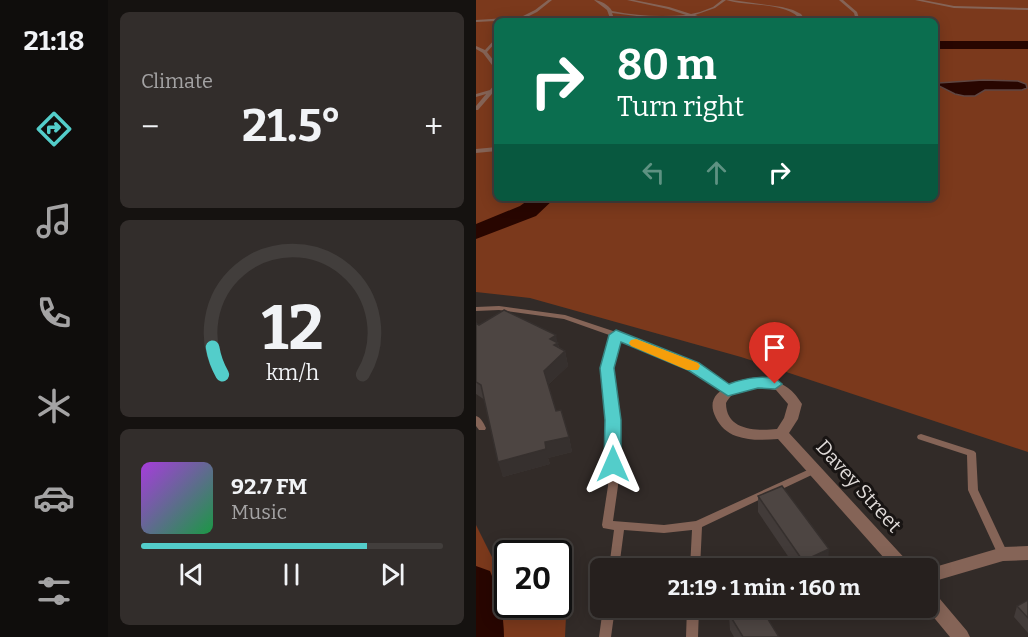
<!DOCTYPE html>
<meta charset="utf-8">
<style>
:root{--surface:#26201e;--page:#322d2b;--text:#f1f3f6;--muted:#a4a3a4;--line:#423e3c;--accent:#53cdca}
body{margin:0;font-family:Bitter,serif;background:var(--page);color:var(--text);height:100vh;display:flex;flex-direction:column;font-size:22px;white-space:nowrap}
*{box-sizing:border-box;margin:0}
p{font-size:20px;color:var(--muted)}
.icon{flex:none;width:33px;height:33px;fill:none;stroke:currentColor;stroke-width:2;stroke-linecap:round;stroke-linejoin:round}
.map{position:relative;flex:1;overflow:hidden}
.drawer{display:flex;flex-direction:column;gap:12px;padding:12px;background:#151210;width:368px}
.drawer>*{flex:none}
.guide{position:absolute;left:18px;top:18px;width:444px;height:183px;border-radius:9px;box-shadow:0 3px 15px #0003,0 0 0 2px var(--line);background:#0b6e4f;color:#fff;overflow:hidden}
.speed{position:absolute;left:18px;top:540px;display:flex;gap:12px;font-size:30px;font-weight:700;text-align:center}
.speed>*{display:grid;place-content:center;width:78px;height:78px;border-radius:50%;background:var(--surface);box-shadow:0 3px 15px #0003,0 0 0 2px var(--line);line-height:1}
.speed .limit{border:3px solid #111;border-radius:9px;background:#fff;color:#111}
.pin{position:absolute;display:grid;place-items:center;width:51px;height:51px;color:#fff;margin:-62px -26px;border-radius:50% 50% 50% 0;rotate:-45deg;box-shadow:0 0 6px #0007}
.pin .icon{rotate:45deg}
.me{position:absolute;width:66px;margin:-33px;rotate:0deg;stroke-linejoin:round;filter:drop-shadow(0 0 4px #0008)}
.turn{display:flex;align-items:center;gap:21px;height:126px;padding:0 24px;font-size:27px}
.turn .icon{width:78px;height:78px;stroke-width:2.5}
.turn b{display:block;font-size:42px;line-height:51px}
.lanes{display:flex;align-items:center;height:57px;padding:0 24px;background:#0003;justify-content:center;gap:30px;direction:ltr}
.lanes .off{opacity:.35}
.big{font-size:45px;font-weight:700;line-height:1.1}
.drawer .card{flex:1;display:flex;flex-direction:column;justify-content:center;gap:9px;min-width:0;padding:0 21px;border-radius:9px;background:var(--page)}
.drawer .dial{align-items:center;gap:0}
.dial svg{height:156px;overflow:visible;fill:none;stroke:var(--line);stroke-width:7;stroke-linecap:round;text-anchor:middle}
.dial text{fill:var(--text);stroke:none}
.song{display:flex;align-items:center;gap:18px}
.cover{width:72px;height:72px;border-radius:9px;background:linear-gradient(135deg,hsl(280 70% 55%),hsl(140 70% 35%))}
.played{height:6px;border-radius:3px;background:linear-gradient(90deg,var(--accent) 75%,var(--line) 75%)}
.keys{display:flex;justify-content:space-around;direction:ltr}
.heat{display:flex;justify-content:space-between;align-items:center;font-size:33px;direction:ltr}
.trip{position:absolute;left:114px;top:558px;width:348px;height:60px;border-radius:9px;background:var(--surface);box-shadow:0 3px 15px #0003,0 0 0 2px var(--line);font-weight:700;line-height:60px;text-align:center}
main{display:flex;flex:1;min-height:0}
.dock{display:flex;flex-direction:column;width:108px;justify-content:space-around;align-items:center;background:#0f0d0c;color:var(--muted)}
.dock .icon{width:42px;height:42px}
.dock .selected{color:var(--accent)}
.dock b{font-size:27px;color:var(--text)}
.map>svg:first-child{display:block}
</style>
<main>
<nav class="dock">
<b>21:18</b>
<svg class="icon selected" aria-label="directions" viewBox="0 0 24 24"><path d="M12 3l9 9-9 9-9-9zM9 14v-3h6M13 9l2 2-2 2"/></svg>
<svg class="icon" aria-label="music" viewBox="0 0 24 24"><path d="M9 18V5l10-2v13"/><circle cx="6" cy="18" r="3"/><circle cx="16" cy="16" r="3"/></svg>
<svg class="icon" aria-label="phone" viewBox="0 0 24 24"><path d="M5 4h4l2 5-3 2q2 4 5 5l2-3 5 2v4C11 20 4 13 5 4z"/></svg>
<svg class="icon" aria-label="climate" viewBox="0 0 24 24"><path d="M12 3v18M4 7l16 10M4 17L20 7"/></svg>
<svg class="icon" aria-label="car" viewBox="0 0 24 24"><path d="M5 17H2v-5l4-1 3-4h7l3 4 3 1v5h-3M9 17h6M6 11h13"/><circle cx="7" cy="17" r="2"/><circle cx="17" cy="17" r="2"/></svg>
<svg class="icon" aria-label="filters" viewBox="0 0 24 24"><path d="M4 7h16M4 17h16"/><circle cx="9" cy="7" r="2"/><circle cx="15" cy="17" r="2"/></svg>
</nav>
<section class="drawer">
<div class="card"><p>Climate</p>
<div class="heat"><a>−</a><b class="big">21.5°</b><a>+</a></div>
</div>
<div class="card dial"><svg viewBox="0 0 100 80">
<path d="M14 69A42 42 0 1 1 86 69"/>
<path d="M14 69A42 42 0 0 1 9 55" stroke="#53cdca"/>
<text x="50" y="56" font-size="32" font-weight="700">12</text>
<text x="50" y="72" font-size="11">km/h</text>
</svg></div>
<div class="card">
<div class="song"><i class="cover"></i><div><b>92.7 FM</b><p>Music</p></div></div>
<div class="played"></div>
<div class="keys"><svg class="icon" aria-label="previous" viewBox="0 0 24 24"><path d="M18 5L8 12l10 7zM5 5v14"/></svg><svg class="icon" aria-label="pause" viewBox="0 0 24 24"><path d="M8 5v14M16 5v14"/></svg><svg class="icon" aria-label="next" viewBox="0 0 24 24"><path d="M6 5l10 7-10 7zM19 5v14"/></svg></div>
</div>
</section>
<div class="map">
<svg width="553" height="637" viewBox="0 0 553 637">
<rect width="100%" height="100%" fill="#322b28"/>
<!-- green -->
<path fill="#7b391c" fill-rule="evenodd" d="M0,0H552V452L265,357L54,298L0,292ZM21,21H459V198H21Z
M0,525L31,587L32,604H82L83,595H91L89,637H0Z"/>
<!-- water -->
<path fill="#280600" stroke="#5f4641" stroke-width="1.5" d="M507,80L542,81L550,84L551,88L546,90H509L499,96H488L479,94L461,85L462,83Z"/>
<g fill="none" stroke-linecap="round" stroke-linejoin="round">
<!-- river -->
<path fill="#280600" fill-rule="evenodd" d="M459,41H553V49H459Z
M55,198H79L60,216L0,239V224L44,206Z
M0,566L14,571C23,592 28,615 28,637H0Z"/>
<!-- lane -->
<path fill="#856457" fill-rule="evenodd" d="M72,0H76L61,12L43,21H41L40,20L0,22V20L45,17L59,10Z
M118,0C124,0 133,5 136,11C161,16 185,17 210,15L192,9L151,0H158L193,7L215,14L224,12L237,7L246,0H256L306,7L317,10L325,14L330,21H326C311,1 272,7 250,0L239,8L219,15L236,21H230L215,16L194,18H177L136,13L139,21H135L131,10Z
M363,0H367L381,12L384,21H380L378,13Z
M439,0H447L478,6L553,8V10L478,8Z
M20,38H21V41L11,52L21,65V69H19L7,53L0,49V46L9,50Z
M19,84H21V88L2,110H0V106L10,94L0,97V94L14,90Z
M21,147V151L0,153V149Z
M23,306L89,315L143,333L220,365L256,391L255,393H249L214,369L143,339L135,368L141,420L142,486L137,521L188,525L220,521L336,468L339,466L342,468L344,470L342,472L226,527L224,568H214L216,530L188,533L148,530L143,568H133L138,530L127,528L126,525L132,486L133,420L127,368L136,336L88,319L23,310L0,311V307Z
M0,416C5,417 8,424 10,428L9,430H3L0,426Z
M445,434L498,451L500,453L502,490L532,554L531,557L527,558L523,557L492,490L491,455L442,439L441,437L442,435Z
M127,608H139L135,637H123Z
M211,608H223L222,637H210Z"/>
<!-- street -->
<path fill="#856457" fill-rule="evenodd" d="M282,379C303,380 315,386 326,404L322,419L313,433L433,563L435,568H417L302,439C288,440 274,441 260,436C251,433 244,426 240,418C225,390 262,381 282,379ZM282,387L300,390L312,404L308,418L301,429C281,431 250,431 250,403C257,390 269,389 282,387Z
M553,546V560L527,561L452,583V569L527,547Z
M452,589L458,592L491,631L494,637H474L450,608H452Z"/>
</g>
<!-- wall -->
<path fill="#423b39" d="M0,323L3,325L81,342L83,347L89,351L92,366L72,385L80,411L93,437L96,452L72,458L74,464L27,477L9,400L0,394Z
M282,496L352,565L344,568H320L282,512Z
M552,600V633L538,617L541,606Z
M253,614L303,637H258L254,630Z"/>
<!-- shaded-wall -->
<path fill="#36302e" d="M80,335L84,355L89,351L92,366L71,386L68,371L74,339Z
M93,437L96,452L72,458L74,464L27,477L22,462L69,442Z
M353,549L352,565L344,568H327V561Z"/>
<!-- building -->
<path fill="#4d4542" stroke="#36302e" stroke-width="1.5" d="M28,310L80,335L74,339L82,343L78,345L89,351L68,371L80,411L85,410L93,437L69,442L70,449L22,462L5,385L0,382V323L3,325Z
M306,486L353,549L327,561L282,496Z
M552,600V618L541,606Z
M267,608H285L303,637H267L253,614Z"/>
<!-- route -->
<path fill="#53cdca" stroke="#368583" stroke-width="1.5" d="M140,330L223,363L253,384C266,379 296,372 306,384L299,389L282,388L252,396L212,370L145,342L138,368L145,420V464L143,469L137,470L131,469L128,464L129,420L124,368L133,335Z"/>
<!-- slow -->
<path fill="#f59e0b" d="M160,339L222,363L224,366L222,370H211L155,346L153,343L155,340Z"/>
<g text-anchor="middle" stroke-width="6" stroke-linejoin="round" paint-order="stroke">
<!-- near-street labels -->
<g font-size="20" fill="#dfdad8" stroke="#181413">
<text transform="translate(383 486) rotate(48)" y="7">Davey Street</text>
</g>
</g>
</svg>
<div class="speed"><div class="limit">20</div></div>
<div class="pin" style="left:299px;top:384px;background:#d93025"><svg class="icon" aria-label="arrive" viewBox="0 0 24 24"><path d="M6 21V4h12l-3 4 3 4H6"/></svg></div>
<svg class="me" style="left:137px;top:464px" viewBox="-20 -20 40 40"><path d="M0-17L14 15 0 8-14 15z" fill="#53cdca" stroke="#fff" stroke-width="4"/></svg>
<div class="trip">21:19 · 1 min · 160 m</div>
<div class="guide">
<div class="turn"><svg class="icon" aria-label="right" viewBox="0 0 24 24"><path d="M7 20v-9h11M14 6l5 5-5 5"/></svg><div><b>80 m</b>Turn right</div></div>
<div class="lanes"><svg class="icon off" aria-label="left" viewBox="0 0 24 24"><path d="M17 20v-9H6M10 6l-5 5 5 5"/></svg><svg class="icon off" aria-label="ahead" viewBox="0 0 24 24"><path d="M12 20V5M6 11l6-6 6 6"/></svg><svg class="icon" aria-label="right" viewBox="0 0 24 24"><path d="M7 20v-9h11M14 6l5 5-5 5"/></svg></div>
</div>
</div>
</main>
